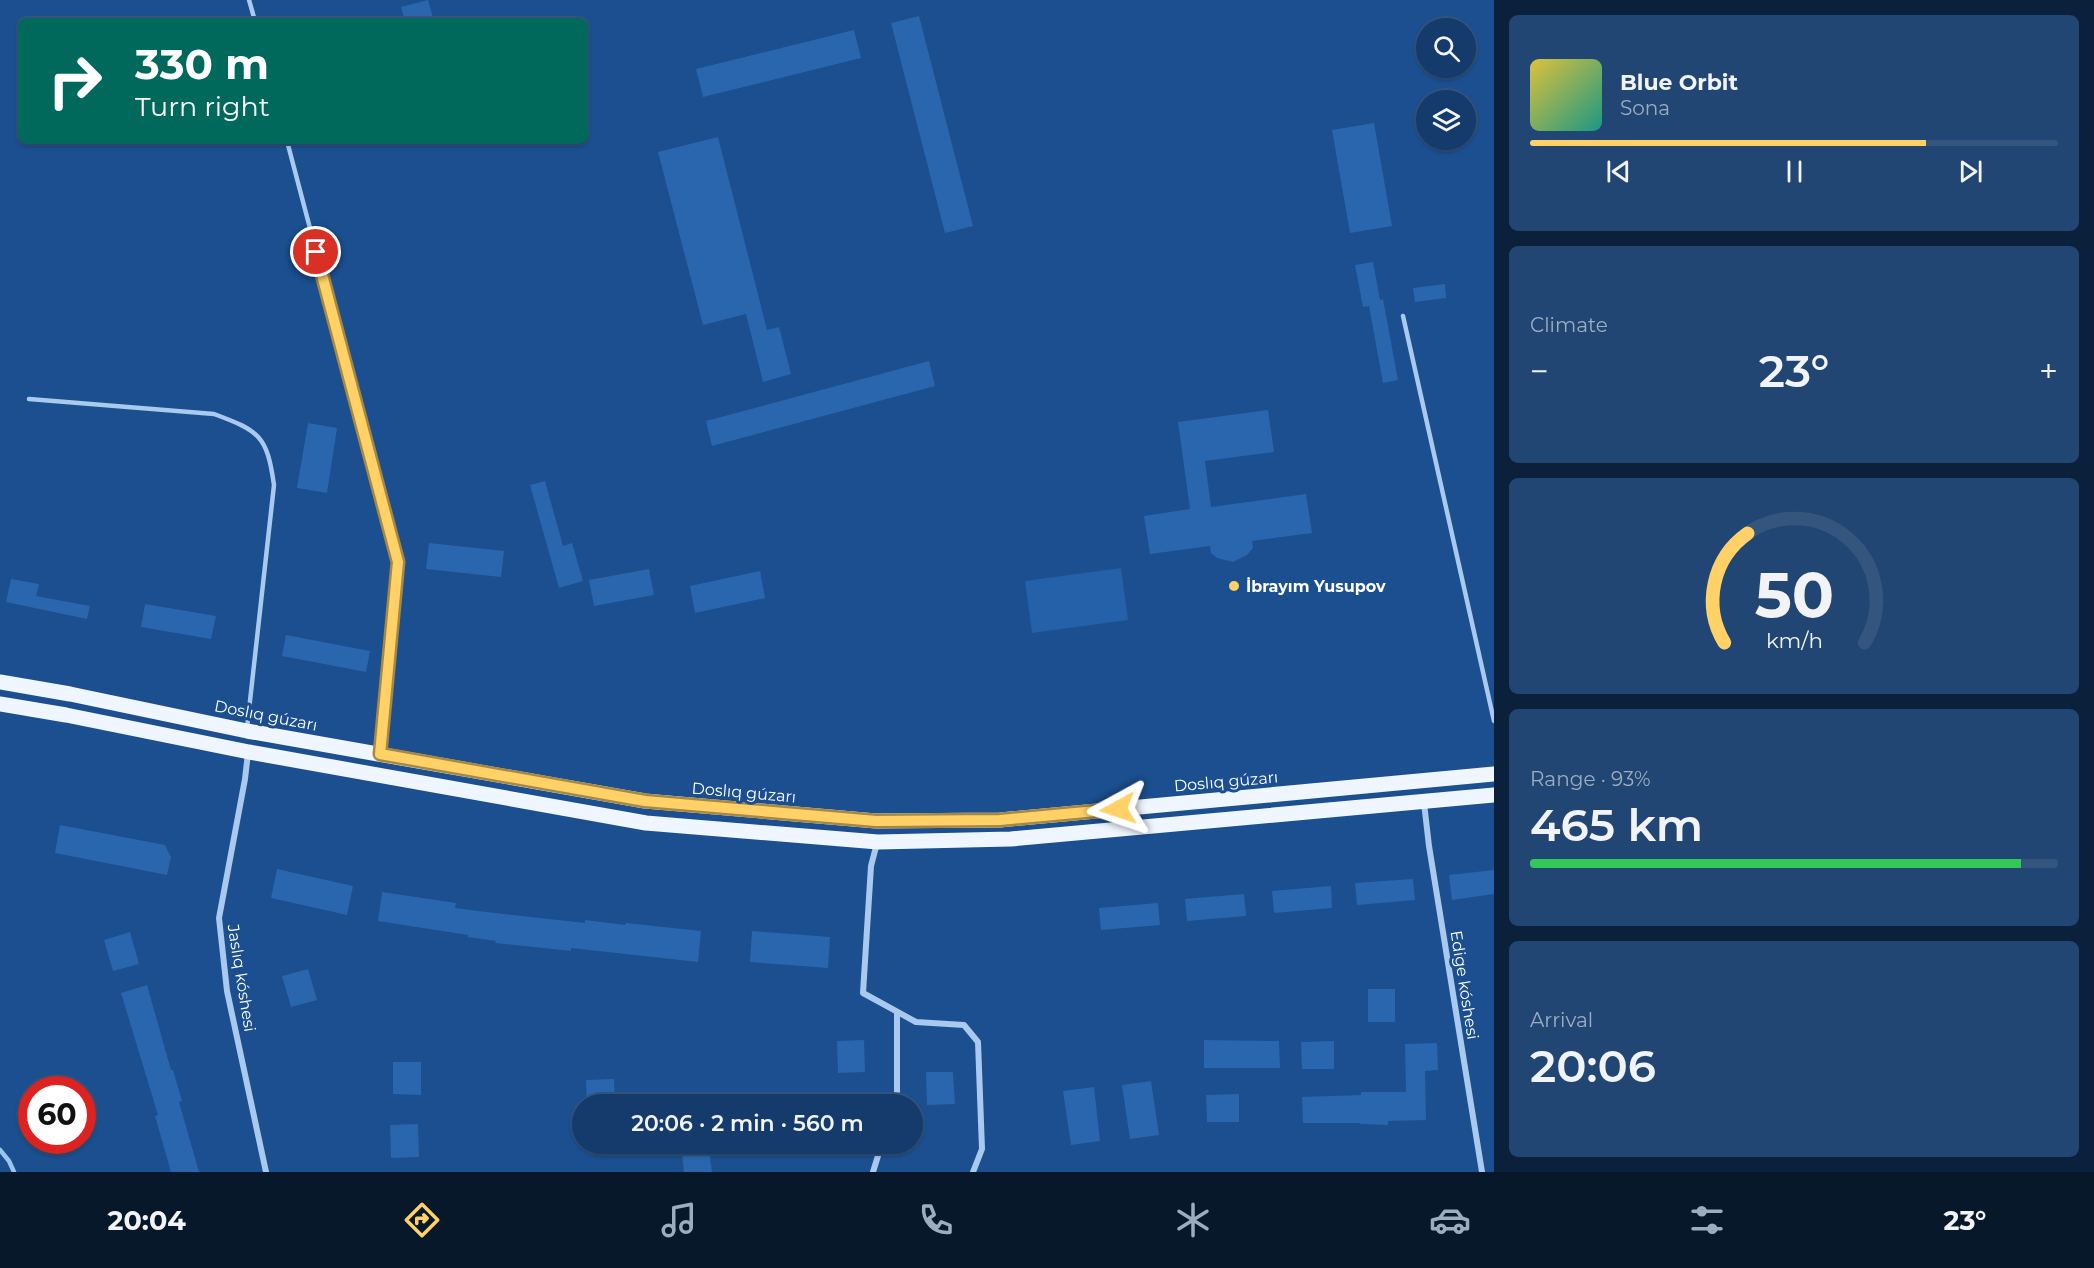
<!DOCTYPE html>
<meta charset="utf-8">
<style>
:root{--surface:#143b6b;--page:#214673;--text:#f1f3f6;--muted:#9dadc1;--line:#33557e;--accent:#ffd166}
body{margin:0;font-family:Montserrat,sans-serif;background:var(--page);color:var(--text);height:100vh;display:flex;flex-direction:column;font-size:22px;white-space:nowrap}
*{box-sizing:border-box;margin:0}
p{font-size:20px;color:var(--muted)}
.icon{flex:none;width:33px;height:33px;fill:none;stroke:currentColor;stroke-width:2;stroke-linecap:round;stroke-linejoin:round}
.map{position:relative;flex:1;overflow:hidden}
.panel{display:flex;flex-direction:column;gap:15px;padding:15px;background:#0b203b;width:600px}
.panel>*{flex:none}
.guide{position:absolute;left:18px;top:18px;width:570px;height:126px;border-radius:9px;box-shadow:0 2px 4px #0004,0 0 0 2px var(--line);background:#00695c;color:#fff;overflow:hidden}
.buttons{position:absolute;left:1416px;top:18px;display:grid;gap:12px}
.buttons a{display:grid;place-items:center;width:60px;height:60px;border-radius:50%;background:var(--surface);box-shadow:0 2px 4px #0004,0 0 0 2px var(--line);font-size:30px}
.speed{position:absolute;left:18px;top:1076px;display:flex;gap:12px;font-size:30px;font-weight:700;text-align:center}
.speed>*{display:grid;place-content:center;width:78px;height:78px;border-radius:50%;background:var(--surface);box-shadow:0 2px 4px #0004,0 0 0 2px var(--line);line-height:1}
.speed .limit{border:9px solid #d22;background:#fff;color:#111}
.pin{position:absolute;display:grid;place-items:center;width:51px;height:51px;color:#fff;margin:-26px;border:3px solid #fff;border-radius:50%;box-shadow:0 2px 6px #0007}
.me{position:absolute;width:66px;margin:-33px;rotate:265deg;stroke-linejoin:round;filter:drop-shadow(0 0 4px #0008)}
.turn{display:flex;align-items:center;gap:21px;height:126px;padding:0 18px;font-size:27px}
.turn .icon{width:78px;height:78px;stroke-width:2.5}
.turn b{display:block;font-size:42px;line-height:51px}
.big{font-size:45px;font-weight:600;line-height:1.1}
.panel .card{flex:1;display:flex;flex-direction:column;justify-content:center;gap:9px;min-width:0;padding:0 21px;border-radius:9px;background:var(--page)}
.panel .dial{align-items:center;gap:0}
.dial svg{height:156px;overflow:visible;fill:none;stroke:var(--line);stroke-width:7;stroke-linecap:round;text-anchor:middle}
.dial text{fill:var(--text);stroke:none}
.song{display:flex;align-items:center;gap:18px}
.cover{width:72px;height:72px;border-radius:9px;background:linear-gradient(135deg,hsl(50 70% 55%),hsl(170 70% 35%))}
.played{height:6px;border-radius:3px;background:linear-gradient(90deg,var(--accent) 75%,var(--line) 75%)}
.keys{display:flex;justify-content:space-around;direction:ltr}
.heat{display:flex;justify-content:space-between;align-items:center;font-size:33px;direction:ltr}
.charge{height:9px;border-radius:4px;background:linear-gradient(90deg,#34c759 93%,var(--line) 0)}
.trip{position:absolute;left:572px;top:1094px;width:351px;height:60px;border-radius:30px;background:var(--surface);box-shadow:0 2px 4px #0004,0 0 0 2px var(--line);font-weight:600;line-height:60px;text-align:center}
.tab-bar{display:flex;height:96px;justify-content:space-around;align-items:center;background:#08182b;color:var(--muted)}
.tab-bar .icon{width:42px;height:42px}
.tab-bar .current{color:var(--accent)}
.tab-bar b{font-size:27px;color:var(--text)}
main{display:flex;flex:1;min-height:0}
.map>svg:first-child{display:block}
</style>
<main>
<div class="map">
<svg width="1494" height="1172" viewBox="0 0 1494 1172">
<rect width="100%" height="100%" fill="#1b4f8f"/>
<!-- green -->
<path fill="#2461a8" d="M1121,568L1128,620L1032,633L1025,581Z"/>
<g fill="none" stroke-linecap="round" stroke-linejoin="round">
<!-- stream -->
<path stroke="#9cc4f0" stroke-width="4.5" d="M0,1150L9,1161L14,1172"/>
</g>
<!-- building -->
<path fill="#2a66ad" d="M428,0L434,21H405L401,7Z
M919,16L973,226L945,233L891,23Z
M854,30L861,58L703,97L696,69Z
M1374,123L1392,226L1350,233L1332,130Z
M718,137L767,330L779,327L791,374L763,382L746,314L703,325L658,152Z
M1373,262L1380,300L1383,299L1398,380L1383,383L1369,306L1363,307L1355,265Z
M1445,284L1446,298L1415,302L1413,288Z
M929,361L935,386L712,446L706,421Z
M1268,410L1274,452L1205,461L1211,507L1306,494L1312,533L1252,541L1253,548L1247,555L1233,562L1217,558L1211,553L1210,546L1150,554L1144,516L1190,509L1178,422Z
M308,423L337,428L327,493L297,488Z
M545,481L563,546L572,543L583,581L559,588L530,485Z
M429,543L504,551L501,577L426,569Z
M649,569L654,595L594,606L589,580Z
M760,571L765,598L695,613L690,586Z
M11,579L39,584L36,596L90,606L87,619L6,602Z
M145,604L216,616L211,639L141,627Z
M286,635L370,651L366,672L282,656Z
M60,825L165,845L171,857L167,875L55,853Z
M277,869L353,886L347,915L271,898Z
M1494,870V894L1452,900L1449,875Z
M1413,879L1415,900L1357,905L1355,883Z
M1331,886L1332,908L1274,913L1272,891Z
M382,892L456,903L455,908L486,912L585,923V920L625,925L626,923L701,931L698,962L571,948V951L495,943L496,941L468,937V935L378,921Z
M1244,894L1246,916L1187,921L1185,899Z
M1158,903L1160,925L1101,930L1099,908Z
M752,931L830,937L828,968L750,962Z
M130,932L139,964L113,971L104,940Z
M308,969L317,1000L291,1007L282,976Z
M147,985L171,1070H173L182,1101L179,1102L199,1172H171L155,1116L158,1115L121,993Z
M1368,989H1395V1022H1368Z
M864,1040L865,1072L838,1073L837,1041Z
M1204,1040L1279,1041L1280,1068H1204Z
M1334,1041V1069H1302L1301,1042Z
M1437,1043L1438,1070L1425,1071L1426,1120L1388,1121V1125L1360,1124V1123H1303L1302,1097L1361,1095V1092H1406L1405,1044Z
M393,1062H421V1095L393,1094Z
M926,1072H953L955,1104L927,1105Z
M614,1079L615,1104H587L586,1080Z
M1151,1081L1159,1135L1130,1139L1122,1085Z
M1094,1087L1100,1141L1071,1145L1063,1091Z
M1239,1094V1122H1207L1206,1095Z
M418,1124L419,1157L391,1158L390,1125Z
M708,1143L712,1172H684L681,1145Z"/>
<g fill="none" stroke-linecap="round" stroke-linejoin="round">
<!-- lane -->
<path stroke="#a9c9ee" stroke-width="4.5" d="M249,0L255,21
M287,141L398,562L380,753
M1403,316L1494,721
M29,399L214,414C260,431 267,436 274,485L247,728"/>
<!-- street -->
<path stroke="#a9c9ee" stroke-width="6" d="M248,753L245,779L219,918L227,991L266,1172
M1424,803L1429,846L1482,1172
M877,843L871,866L863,993L916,1022L964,1025L978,1042L982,1149L973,1172
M894,1104L897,1096V1012
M873,1172L882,1143"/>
<!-- primary -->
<path stroke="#f0f6ff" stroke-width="15" d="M0,682L70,694L247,731L645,801L876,821L1000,820L1494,774
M0,704L66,715L249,752L646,823L878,842L1011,839L1494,795"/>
</g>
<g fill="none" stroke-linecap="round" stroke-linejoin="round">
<!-- route casing -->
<g stroke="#a68842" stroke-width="15">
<path id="route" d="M316,252L398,562L380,754L645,801L876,821L1000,820L1118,809"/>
</g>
<!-- route -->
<use href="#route" stroke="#ffd166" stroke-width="10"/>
</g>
<!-- markers -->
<circle fill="#ffd166" stroke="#1b4f8f" stroke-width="2" cx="1234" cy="586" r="6"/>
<g text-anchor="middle" stroke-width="6" stroke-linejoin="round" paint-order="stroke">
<!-- poi labels -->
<g font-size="16" font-weight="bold" fill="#fff" stroke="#1b4f8f" text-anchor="start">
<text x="1246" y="592">İbrayım Yusupov</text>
</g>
<!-- street labels -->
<g font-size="16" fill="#fff" stroke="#1b4f8f">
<text transform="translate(266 715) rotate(11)" y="6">Doslıq gúzarı</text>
<text transform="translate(1226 781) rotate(-5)" y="6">Doslıq gúzarı</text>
<text transform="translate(744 792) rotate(5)" y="6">Doslıq gúzarı</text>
<text transform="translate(242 978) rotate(81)" y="6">Jaslıq kóshesi</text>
<text transform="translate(1465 985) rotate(81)" y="6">Edige kóshesi</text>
</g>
</g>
</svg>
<div class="buttons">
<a><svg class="icon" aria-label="search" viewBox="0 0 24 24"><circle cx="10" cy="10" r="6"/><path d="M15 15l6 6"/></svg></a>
<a><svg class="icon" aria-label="layers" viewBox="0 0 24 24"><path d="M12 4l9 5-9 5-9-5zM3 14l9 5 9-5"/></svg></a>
</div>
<div class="speed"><div class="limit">60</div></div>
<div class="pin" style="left:316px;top:252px;background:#d93025"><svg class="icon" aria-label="arrive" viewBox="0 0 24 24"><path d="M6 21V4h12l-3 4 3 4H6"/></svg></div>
<svg class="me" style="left:1118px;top:809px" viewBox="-20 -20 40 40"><path d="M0-17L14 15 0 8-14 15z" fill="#ffd166" stroke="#fff" stroke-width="4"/></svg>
<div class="trip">20:06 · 2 min · 560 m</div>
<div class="guide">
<div class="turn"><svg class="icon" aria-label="right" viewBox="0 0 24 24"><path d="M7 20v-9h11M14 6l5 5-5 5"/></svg><div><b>330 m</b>Turn right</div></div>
</div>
</div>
<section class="panel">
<div class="card">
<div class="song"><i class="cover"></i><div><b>Blue Orbit</b><p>Sona</p></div></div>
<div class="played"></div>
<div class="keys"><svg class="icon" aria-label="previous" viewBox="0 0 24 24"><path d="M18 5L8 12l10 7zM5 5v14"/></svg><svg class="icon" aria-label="pause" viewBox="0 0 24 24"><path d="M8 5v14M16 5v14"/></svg><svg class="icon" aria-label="next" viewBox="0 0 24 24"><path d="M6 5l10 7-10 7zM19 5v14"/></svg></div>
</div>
<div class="card"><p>Climate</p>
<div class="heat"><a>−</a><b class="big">23°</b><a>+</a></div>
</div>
<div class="card dial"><svg viewBox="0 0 100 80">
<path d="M14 69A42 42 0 1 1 86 69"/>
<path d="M14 69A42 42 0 0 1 26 13" stroke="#ffd166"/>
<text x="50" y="56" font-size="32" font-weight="700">50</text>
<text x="50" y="72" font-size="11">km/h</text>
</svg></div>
<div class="card"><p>Range · 93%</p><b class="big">465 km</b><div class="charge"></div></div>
<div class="card"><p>Arrival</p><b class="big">20:06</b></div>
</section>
</main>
<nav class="tab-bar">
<b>20:04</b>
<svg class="icon current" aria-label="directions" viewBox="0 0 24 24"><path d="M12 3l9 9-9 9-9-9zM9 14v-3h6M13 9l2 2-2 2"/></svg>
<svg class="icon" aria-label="music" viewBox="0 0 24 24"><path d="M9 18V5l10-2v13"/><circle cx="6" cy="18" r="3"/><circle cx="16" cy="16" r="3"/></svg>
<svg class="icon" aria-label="phone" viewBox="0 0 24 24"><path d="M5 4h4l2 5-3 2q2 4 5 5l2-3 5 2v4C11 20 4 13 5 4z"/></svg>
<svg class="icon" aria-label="climate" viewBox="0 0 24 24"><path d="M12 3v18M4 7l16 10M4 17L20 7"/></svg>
<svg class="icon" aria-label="car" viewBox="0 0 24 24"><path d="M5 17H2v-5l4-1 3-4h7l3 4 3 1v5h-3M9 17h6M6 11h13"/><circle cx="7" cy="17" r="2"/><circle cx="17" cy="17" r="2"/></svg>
<svg class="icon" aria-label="filters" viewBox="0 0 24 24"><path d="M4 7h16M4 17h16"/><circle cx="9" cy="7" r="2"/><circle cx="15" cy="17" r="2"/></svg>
<b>23°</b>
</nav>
